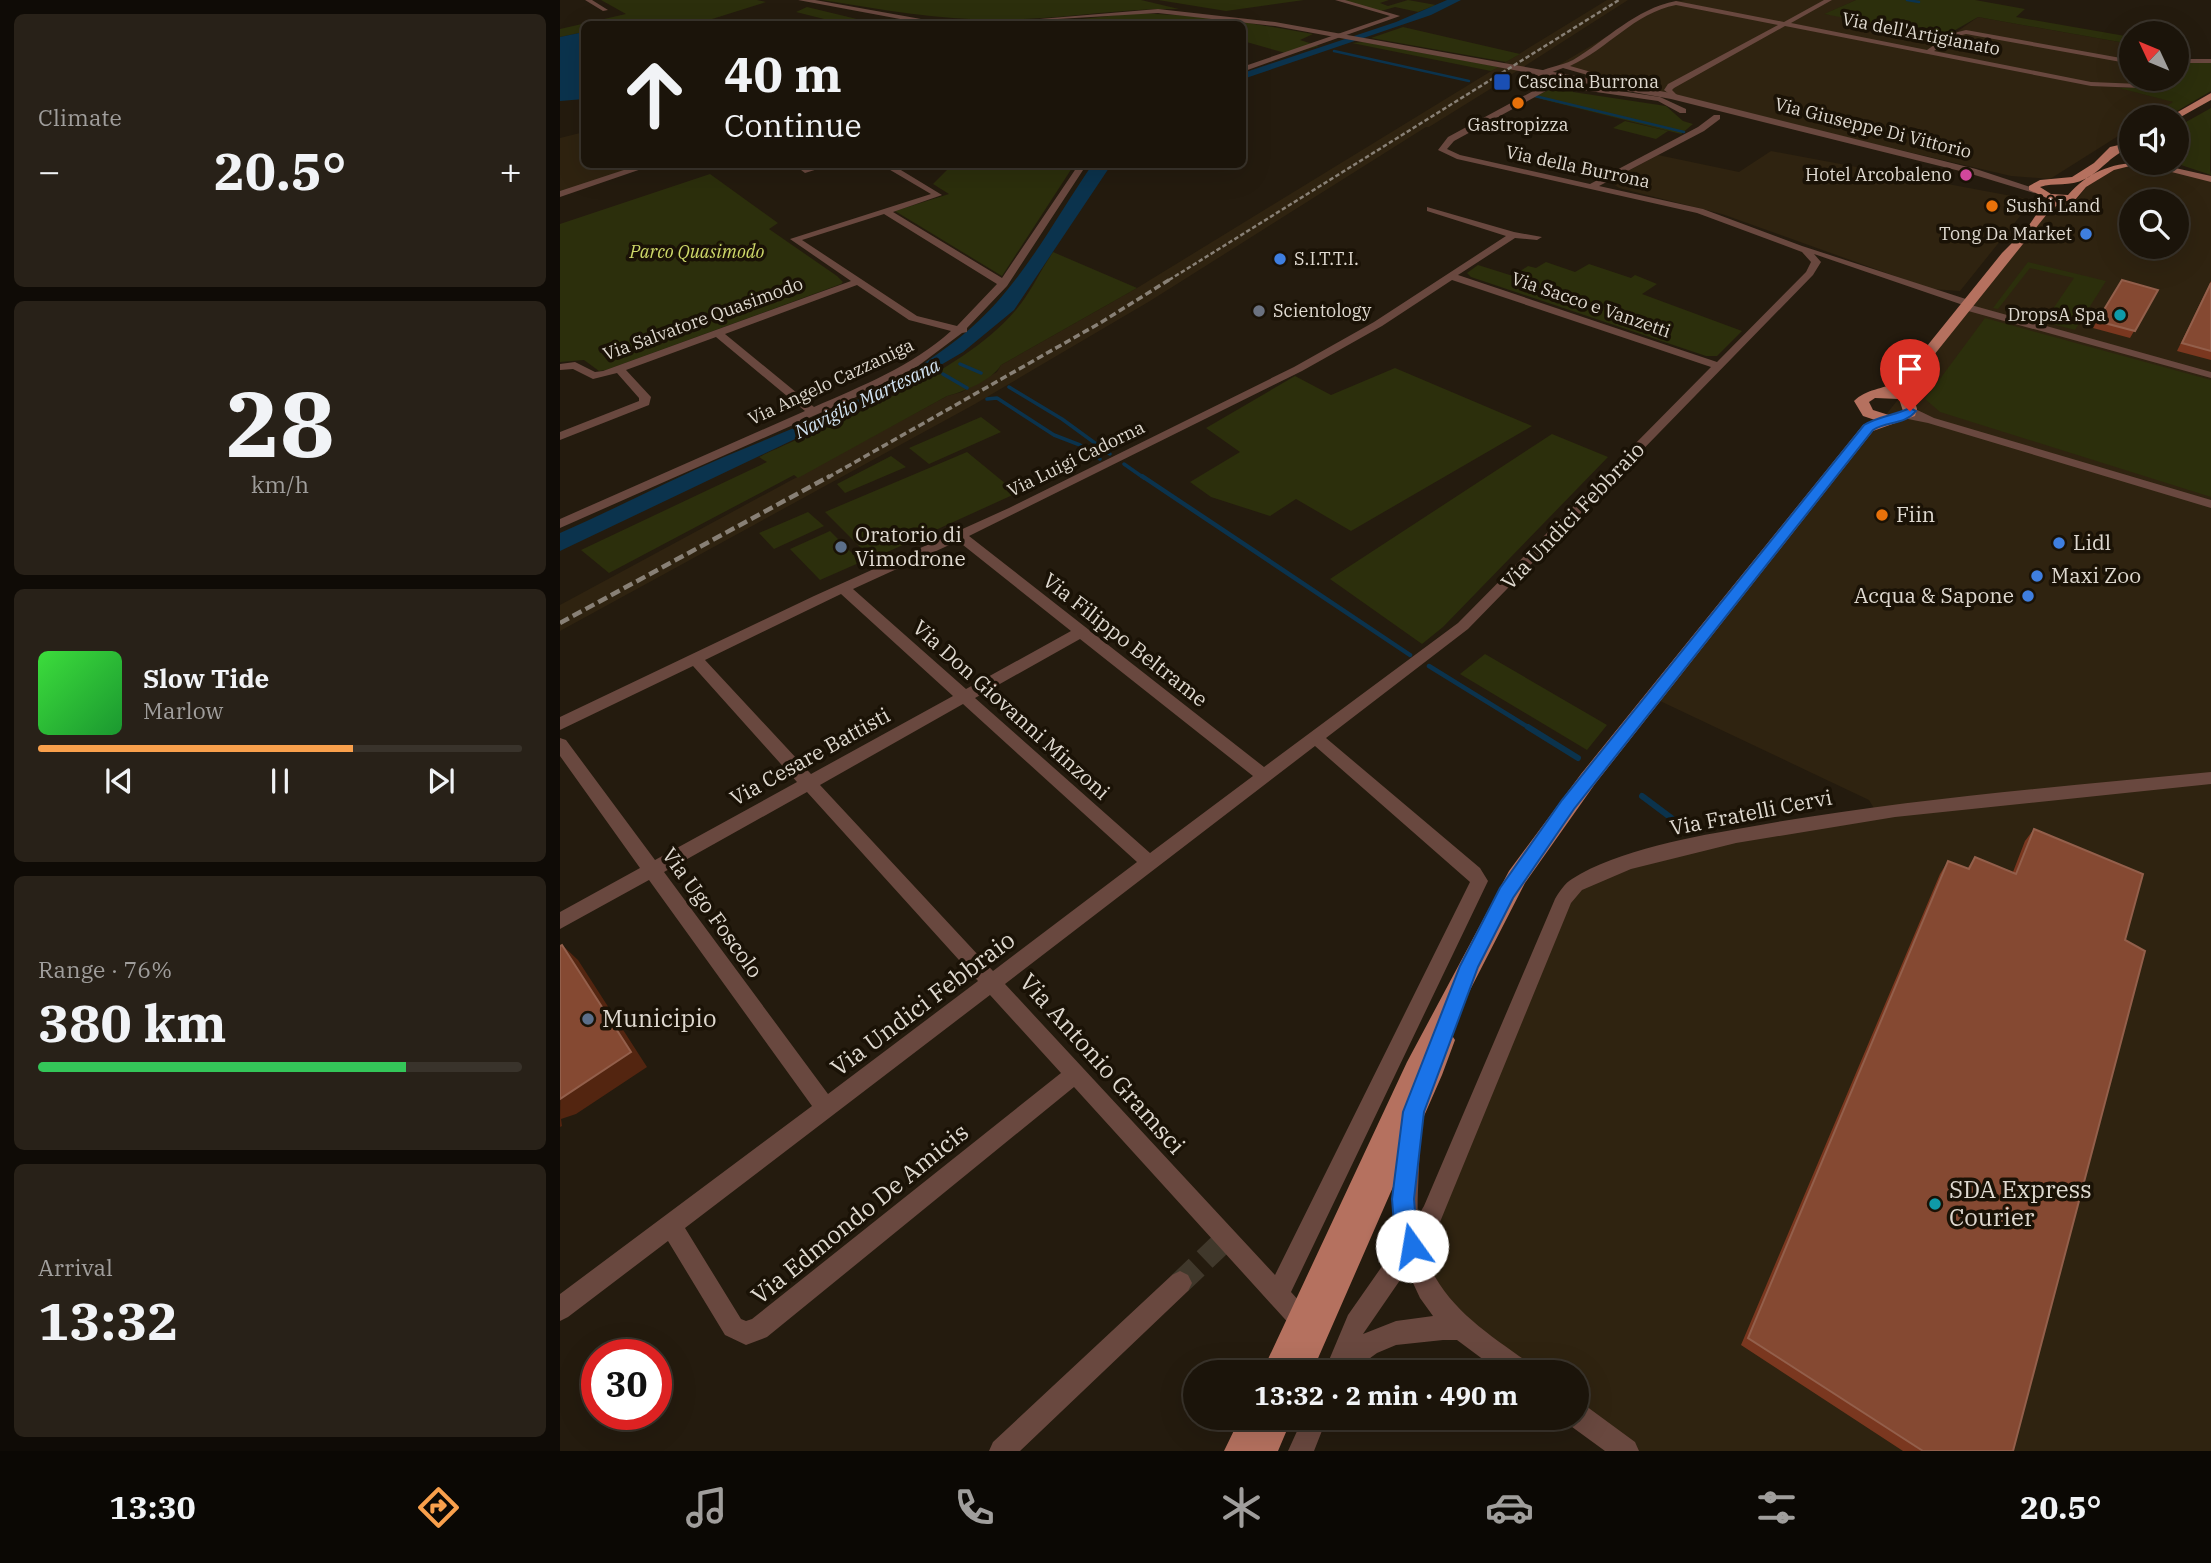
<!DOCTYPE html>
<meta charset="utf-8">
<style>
:root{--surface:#1b140a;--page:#282118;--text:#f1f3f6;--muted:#a09e9c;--line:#39332b;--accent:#f9a04c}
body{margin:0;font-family:"IBM Plex Serif",serif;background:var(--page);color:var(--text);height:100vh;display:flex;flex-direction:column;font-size:26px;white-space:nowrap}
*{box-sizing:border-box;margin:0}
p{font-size:23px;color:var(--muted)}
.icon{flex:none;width:38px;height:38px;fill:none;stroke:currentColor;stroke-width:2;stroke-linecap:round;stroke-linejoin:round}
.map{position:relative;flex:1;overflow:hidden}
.sheet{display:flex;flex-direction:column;gap:14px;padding:14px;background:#0f0b06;width:560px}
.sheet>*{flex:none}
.hud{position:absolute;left:21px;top:21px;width:665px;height:147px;border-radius:10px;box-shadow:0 7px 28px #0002,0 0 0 2px var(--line);background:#1b140a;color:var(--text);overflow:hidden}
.needle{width:46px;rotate:314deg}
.controls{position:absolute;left:1559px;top:21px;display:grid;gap:14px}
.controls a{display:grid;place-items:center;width:70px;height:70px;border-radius:50%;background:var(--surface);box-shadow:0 7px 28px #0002,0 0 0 2px var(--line);font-size:35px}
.speed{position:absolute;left:21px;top:1339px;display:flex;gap:14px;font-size:35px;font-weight:700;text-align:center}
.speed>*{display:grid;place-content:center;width:91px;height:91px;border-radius:50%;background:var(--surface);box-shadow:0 7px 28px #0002,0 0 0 2px var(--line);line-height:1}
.speed .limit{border:10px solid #d22;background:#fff;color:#111}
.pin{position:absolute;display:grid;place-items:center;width:60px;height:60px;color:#fff;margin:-72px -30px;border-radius:50% 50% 50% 0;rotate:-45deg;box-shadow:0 0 7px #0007}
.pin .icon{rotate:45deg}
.me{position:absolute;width:77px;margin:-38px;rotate:347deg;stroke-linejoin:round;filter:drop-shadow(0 0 5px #0008)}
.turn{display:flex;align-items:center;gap:24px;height:147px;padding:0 28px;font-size:32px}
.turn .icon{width:91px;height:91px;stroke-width:2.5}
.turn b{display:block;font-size:49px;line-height:60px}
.big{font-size:52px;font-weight:700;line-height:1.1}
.sheet .tile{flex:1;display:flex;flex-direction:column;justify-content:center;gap:10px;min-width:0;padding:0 24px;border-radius:10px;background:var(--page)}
.sheet .dial{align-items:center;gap:0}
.dial b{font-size:91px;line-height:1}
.song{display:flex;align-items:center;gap:21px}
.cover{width:84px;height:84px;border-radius:10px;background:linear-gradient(135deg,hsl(120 70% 55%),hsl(130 70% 35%))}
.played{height:7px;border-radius:4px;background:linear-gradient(90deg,var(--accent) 65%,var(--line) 65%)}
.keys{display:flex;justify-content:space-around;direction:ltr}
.heat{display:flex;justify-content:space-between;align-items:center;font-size:38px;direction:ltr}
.charge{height:10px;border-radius:5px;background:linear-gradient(90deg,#34c759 76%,var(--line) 0)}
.trip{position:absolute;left:623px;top:1360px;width:406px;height:70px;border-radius:35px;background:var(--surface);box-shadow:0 7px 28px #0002,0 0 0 2px var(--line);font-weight:700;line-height:70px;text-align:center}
.tab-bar{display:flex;height:112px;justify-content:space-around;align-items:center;background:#0b0804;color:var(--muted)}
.tab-bar .icon{width:49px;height:49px}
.tab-bar .current{color:var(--accent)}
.tab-bar b{font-size:32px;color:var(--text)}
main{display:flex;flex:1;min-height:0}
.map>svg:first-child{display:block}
</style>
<main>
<section class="sheet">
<div class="tile"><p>Climate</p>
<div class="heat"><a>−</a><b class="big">20.5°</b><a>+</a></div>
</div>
<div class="tile dial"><b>28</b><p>km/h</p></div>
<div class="tile">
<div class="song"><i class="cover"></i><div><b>Slow Tide</b><p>Marlow</p></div></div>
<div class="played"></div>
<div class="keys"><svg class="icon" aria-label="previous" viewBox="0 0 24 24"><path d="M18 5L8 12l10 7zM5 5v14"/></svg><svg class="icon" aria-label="pause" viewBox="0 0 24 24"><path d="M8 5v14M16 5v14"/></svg><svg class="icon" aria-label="next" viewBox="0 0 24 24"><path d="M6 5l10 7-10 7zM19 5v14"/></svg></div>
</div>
<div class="tile"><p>Range · 76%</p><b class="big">380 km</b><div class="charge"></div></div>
<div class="tile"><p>Arrival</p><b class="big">13:32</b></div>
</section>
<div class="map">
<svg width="1651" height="1451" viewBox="0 0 1651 1451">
<rect width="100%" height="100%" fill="#241b0e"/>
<!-- built -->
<path fill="#2f2310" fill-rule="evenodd" d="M1047,0H1068L946,78L952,79L941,87L935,86L869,127H866L590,301L415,404L0,631V605L387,396L402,392L437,372L441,365L577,288Z
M1125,0H1296L1265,14L1391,32L1398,31L1418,17L1571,44L1572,79H1611L1604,84L1561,88L1615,102L1589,117H1572L1571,128L1490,179L1451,176L1043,80L997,66L1100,5Z
M24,132V164L89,165L0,193V138Z
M1211,151L1473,200L1400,291L1371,289L1162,214L1059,188L1049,181L1098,155L1179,172Z
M1568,166H1587L1651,180V1451H1078L1017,1406V1372H971L876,1290L869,1243L1007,900L1028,882L1126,850L1318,815L1309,800L1098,700L1491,208L1496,204L1517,199L1526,187L1555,169ZM1572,201H1617V247H1572Z"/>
<!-- green -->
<path fill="#2c2f0c" d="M41,0H197L206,2L149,20L168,24H106L87,21L24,24V32L0,37V29L66,14Z
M262,0H581L619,9C566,8 516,17 464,19C395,23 330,11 262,0Z
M598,0H744L666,11Z
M780,0H829L820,3L828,6L848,0L876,5L858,12L835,7L821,11Z
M1296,0H1415L1465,9L1456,17L1571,37V44L1418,17L1383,37L1264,14Z
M247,7L305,21L307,24H284L236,12Z
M576,13L654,17L753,34L740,40L759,46L729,54L683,41L682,24H476Z
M843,27L960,54L946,62L811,38Z
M803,42L939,67L931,71L792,43Z
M1628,62H1651V91L1607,117H1589L1613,102L1559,88L1589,87L1617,79V73Z
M994,88H1013V92L1106,106L1123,121L1133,124L1121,134L973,97Z
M1651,108L1650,170L1651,175L1615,163L1617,127Z
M1065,121L1108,131L1096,139L1053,128Z
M392,165H514L442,276L335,211L389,194L373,184Z
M150,174L218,223L209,229L277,276L283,282L281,284L46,370L39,371L24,360L0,362V224Z
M493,252L577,288L441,365C431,381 405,391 387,396L238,478L234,475L49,573L21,550L207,462L199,457C277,420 398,377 455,311C470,294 480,271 493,252Z
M986,262L1015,272L1029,264L1071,278L1075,275L1097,284L1082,294L1182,331L1157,356H1146L911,277L907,273L918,265L953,276L968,266L976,268Z
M1468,262L1546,281L1515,330L1484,322L1514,278L1470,268L1438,309L1433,308Z
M1425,318L1651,380V497L1380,412L1365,399Z
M835,368L972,426L791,531L736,499L710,516L651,497L630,482L680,452L646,428L735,376L771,395Z
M421,417L441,432L369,464L349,448Z
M992,434L1048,457L883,627L862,644L770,579Z
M407,452L457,493L312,559L265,512Z
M331,456L346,467L285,493L277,484Z
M248,512L264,526L214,549L199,533Z
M270,531L301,562L260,580L230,549Z
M925,654L1047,725L1027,750L900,674Z"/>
<!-- water -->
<path fill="#0b334d" d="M887,0H901L871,15L683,79V73L836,22Z
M24,32V99L0,101V37Z
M532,165H551L454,310L403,352L338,390L0,551V533C55,509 108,481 164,457C249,421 342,389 412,327C462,283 495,219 532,165Z"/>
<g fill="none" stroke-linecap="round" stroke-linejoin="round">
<!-- stream-far3 -->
<path stroke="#0b334d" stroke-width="2.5" d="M1347,0L1359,2
M774,51L909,81
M935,87L941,88
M975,96L1124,132"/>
<!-- stream-far2 -->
<path stroke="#0b334d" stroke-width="3.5" d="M400,364L421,373
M383,374L407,388
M449,387L502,419L550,454
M427,399L437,398L494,435L520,445L540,459
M564,464L584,478"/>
<!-- stream-far1 -->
<path stroke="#0b334d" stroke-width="4.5" d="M582,476L850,655
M869,666L971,729"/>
<!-- stream -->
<path stroke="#0b334d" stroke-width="6" d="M968,727L1018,758
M1082,796L1126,829"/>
<!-- minor-tunnel -->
<path stroke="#40382b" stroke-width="23" stroke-dasharray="23 11" stroke-linecap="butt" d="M620,1283L664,1241"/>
<!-- minor -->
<path fill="#69483f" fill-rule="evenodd" d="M25,0H32L48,10L43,11Z
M775,0H785L840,16L682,72V67L830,16Z
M1264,0H1272L1231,23L1367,50L1390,34L1406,30L1572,60V64L1406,34L1394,37L1374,51L1531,82L1580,84L1598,79H1609L1580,88L1531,86L1225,26L1114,88L1112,90L1117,95L1113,97L1104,90L1108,84L1218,25L1116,5C1074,13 1048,49 1010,66L1063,81V85L1003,68L982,76L987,80L1100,97L1126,109V113H1120L1098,101L995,86L894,141L887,149L900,155L1030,184L1138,127L1154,115H1160V119L1144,131L1039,186L1143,209L1242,246L1412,301L1411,305L1651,372V378L1401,309L1400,307L1403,305L1254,254L1261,262L1253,275L908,629L766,738L920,868L928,881L731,1292L749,1312L753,1320L749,1328L741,1332L733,1328L514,1087L207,1337L186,1345L165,1335L108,1241L8,1317L0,1321V1294L252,1106L89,880L0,929V912L80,868L0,756V738L6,740L95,860L237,782L133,666L0,730V717L254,596L449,508L734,367L814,322L946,236L867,211V207L954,232L982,237L977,240L955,238L898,275L1157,362L1246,272L1251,262L1242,252L1137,213L897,159L878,150L888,137L986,84L973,76C985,66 1000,67 1013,60C1048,39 1075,9 1116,1L1224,22ZM892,280L1151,367L898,623L704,767L409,536L742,371L822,326ZM398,541L511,631L406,689L293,589ZM281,594L393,696L251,774L145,660ZM520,639L693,776L590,853L415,698ZM403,704L577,862L433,971L260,785ZM755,746L910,882L715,1275L445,984ZM247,792L418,981L268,1094L104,872ZM430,995L501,1073L192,1319L186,1321L181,1319L125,1228Z
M1651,59V63H1627L1617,69V64L1625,59Z
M82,164H96L0,197V191Z
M258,164H274L245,173L241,170Z
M320,164H331L382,195L333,212L442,278L519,164H527L447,286L407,328V332L402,333L358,366L321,386L0,528V519L245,411L156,337L66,370L91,397L89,405L0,440V432L79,401V398L57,373L33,379L13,369L0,370V364L15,362L35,372L43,371L291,281L230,239L371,194ZM324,214L437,284L397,326L357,316L242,240ZM297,285L349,320L391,331C352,366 302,386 254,407L165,334Z
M1351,407L1374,418L1651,500V508L1368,423L1343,418V414L1347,413L1345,410Z
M1651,772V784L1335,817L1176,843L1071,869L1022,890L1011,903L880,1222L862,1247C879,1303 924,1331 969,1363L972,1372H940L897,1340H883L836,1345L817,1353L791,1372H764L788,1315L839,1242L835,1179L843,1127L850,1124L857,1127C863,1139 856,1195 858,1216L864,1206L995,899C999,892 1005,883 1012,879C1057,850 1136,836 1189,827C1341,799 1497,787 1651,772ZM847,1270L860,1298L873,1316L836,1321L803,1334Z
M620,1271L628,1275L632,1283L628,1291L460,1451H429L433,1442L612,1275Z
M1017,1403L1026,1406L1075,1442L1079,1451H1045L1008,1424L1006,1418H1017Z
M743,1418H767L754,1451H728Z"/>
<!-- tertiary -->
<path fill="#69483f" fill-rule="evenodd" d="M238,0H255L361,19L413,22L367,24Z
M598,9L715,22L1111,93L1416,169L1479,190L1474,193L1408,173L1111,99L715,26L598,13L431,23Z"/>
<!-- secondary -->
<path fill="#935f51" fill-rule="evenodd" d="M1593,163L1651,176V182L1580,164Z"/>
<!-- primary -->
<path fill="#b5715f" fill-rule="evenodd" d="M1651,93V100L1617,119L1609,117Z
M1572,142V148C1553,152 1543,170 1525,179C1510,187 1494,182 1480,187L1491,194L1508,195C1528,171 1555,162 1582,163L1554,170L1526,187L1515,200L1506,201L1491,209L1350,385L1357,409L1355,416L1313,431L1035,784L965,883L889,1031L895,1040L882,1075L752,1372H702L847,1062L949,871L1021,774L1303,425L1315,420L1303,416L1294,401C1306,389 1323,389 1338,382L1442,253L1467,228L1483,205L1491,200L1469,190V186L1480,180L1512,177L1534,163L1550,147ZM1315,398L1339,399L1343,411L1332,416L1313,410L1309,402Z
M680,1418H732L718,1451H664Z"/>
<!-- rail-far2 -->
<path stroke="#888076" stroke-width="2.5" stroke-dasharray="4.5 2.5" stroke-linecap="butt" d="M609,280L1059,0"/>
<!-- rail-far1 -->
<path stroke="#888076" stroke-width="3.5" stroke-dasharray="7 3.5" stroke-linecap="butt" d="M267,478L540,323L612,278"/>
<!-- rail -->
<path stroke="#888076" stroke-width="4.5" stroke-dasharray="10 4.5" stroke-linecap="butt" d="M0,623L270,476"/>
</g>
<!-- wall -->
<path fill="#7a371f" d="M1651,281V360L1617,351Z
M1598,290L1570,338L1533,328L1537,321Z
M1474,829L1565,940L1453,1451H1343L1181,1345L1380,874L1388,861L1407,869L1415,857L1453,872L1465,841Z"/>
<!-- shaded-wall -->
<path fill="#532510" d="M2,945L18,960L87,1067L16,1114L1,1119L2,1126L0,1127Z"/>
<!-- building -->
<path fill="#854932" stroke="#935f4b" stroke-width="2" d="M1562,280L1598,290L1575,331L1537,321Z
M1651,283V351L1622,343Z
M1474,829L1583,874L1565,940L1585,951L1453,1451H1363L1188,1338L1388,861L1409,869L1415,857L1456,874Z
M2,945L71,1052L0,1099V946Z"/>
<!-- route -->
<path fill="#1a73e8" stroke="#114b97" stroke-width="2" d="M1350,408L1356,411C1345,425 1327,421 1313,430L1014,809L953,898L918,967L864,1112L854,1199L856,1223L864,1246L860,1254L852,1258L844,1254L834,1223L832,1199L843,1112L900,966L940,888L1002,800L1304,425C1319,416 1336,415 1350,408Z"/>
<!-- markers -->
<rect fill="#1a4fb4" stroke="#1a1206" stroke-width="2.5" x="933" y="73" width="18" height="18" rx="3.5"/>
<g fill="#e8710a" stroke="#1a1206" stroke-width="2.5">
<circle cx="958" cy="103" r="7"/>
<circle cx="1432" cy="206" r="7"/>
<circle cx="1322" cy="515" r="7"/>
</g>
<circle fill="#d1479c" stroke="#1a1206" stroke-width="2.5" cx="1406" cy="175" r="7"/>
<g fill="#3f7fe0" stroke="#1a1206" stroke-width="2.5">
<circle cx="1526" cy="234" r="7"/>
<circle cx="720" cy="259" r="7"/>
<circle cx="1499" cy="543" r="7"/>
<circle cx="1477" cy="576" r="7"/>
<circle cx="1468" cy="596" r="7"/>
</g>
<circle fill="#6b7280" stroke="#1a1206" stroke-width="2.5" cx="699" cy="311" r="7"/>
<g fill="#0f9aa8" stroke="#1a1206" stroke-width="2.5">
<circle cx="1560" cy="315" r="7"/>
<circle cx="1375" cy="1204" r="7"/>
</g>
<g fill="#5c6f8a" stroke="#1a1206" stroke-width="2.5">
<circle cx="281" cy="547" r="7"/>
<circle cx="28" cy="1019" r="7"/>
</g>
<g text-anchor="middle" stroke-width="7" stroke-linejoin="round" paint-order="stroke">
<!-- far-street labels -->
<g font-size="18" fill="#dfd9d0" stroke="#1a1206">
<text transform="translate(1361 34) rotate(11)" y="6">Via dell'Artigianato</text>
<text transform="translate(1313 128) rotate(14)" y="6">Via Giuseppe Di Vittorio</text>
<text transform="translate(1018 167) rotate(12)" y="6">Via della Burrona</text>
<text transform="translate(1031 305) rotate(19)" y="6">Via Sacco e Vanzetti</text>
<text transform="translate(143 319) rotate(-20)" y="6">Via Salvatore Quasimodo</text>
<text transform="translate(271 382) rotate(-25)" y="6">Via Angelo Cazzaniga</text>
<text transform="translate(516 459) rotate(-26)" y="6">Via Luigi Cadorna</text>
</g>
<!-- far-poi labels -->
<g font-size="18" fill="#dfd9d0" stroke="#1a1206" text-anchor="start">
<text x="958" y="88">Cascina Burrona</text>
<text x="958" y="131" text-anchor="middle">Gastropizza</text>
<text x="1392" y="181" text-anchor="end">Hotel Arcobaleno</text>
<text x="1446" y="212">Sushi Land</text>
<text x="1512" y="240" text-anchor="end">Tong Da Market</text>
<text x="734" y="265">S.I.T.T.I.</text>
<text x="713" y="317">Scientology</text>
<text x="1546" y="321" text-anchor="end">DropsA Spa</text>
</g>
<!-- far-park labels -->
<g font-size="18" font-style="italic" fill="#ced869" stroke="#1a1206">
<text x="137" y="258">Parco Quasimodo</text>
</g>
<!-- far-water labels -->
<g font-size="19" font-style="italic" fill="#d2e4f3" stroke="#1a1206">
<text transform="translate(307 398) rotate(-26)" y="7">Naviglio Martesana</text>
</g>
<!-- poi labels -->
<g font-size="21" fill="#dfd9d0" stroke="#1a1206" text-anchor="start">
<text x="1336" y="522">Fiin</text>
<text x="295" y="542">Oratorio di<tspan x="295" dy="24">Vimodrone</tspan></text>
<text x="1513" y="550">Lidl</text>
<text x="1491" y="583">Maxi Zoo</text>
<text x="1454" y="603" text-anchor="end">Acqua &amp; Sapone</text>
</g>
<!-- street labels -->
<g font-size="21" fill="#dfd9d0" stroke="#1a1206">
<text transform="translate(1013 516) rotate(-46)" y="7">Via Undici Febbraio</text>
<text transform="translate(565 640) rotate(38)" y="7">Via Filippo Beltrame</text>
<text transform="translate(451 710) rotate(42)" y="7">Via Don Giovanni Minzoni</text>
<text transform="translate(250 757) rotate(-29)" y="7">Via Cesare Battisti</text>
<text transform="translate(1191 813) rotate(-11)" y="7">Via Fratelli Cervi</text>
<text transform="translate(152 913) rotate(54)" y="7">Via Ugo Foscolo</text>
</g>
<!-- near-street labels -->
<g font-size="24" fill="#dfd9d0" stroke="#1a1206">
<text transform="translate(363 1004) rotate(-37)" y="8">Via Undici Febbraio</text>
<text transform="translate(542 1064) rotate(48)" y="8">Via Antonio Gramsci</text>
<text transform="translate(300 1214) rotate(-39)" y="8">Via Edmondo De Amicis</text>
</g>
<!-- near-poi labels -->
<g font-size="24" fill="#dfd9d0" stroke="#1a1206" text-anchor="start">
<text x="42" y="1027">Municipio</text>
<text x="1389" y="1198">SDA Express<tspan x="1389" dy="28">Courier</tspan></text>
</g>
</g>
</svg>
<div class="controls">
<a><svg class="needle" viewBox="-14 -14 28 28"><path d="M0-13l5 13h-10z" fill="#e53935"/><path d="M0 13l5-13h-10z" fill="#a09e9c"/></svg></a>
<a><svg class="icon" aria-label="sound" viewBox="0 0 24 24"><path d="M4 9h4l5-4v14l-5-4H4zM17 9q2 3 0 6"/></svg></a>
<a><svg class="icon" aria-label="search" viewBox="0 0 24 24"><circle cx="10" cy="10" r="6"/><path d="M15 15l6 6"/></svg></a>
</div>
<div class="speed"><div class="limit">30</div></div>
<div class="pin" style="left:1350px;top:411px;background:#d93025"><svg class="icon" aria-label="arrive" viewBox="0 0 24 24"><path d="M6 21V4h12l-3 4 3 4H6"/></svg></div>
<svg class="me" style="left:852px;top:1246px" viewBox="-20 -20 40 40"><circle r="19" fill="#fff"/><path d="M0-13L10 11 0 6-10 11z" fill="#1a73e8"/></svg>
<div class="trip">13:32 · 2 min · 490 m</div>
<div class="hud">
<div class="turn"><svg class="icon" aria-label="ahead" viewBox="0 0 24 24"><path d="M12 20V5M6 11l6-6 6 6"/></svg><div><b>40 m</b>Continue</div></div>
</div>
</div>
</main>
<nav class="tab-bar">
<b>13:30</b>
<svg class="icon current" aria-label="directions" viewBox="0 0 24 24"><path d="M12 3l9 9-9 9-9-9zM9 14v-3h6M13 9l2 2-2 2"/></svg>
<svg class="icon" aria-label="music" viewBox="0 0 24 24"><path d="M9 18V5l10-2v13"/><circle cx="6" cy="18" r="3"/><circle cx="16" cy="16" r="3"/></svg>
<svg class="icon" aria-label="phone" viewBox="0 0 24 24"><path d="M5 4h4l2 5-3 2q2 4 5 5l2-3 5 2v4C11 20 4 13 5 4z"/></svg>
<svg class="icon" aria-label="climate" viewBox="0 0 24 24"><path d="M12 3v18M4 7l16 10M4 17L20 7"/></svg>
<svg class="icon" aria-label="car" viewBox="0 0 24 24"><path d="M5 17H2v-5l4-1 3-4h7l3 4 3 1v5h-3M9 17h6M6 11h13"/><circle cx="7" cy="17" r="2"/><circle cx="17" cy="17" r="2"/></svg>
<svg class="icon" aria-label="filters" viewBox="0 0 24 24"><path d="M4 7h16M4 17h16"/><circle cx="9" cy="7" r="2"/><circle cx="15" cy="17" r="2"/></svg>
<b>20.5°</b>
</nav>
